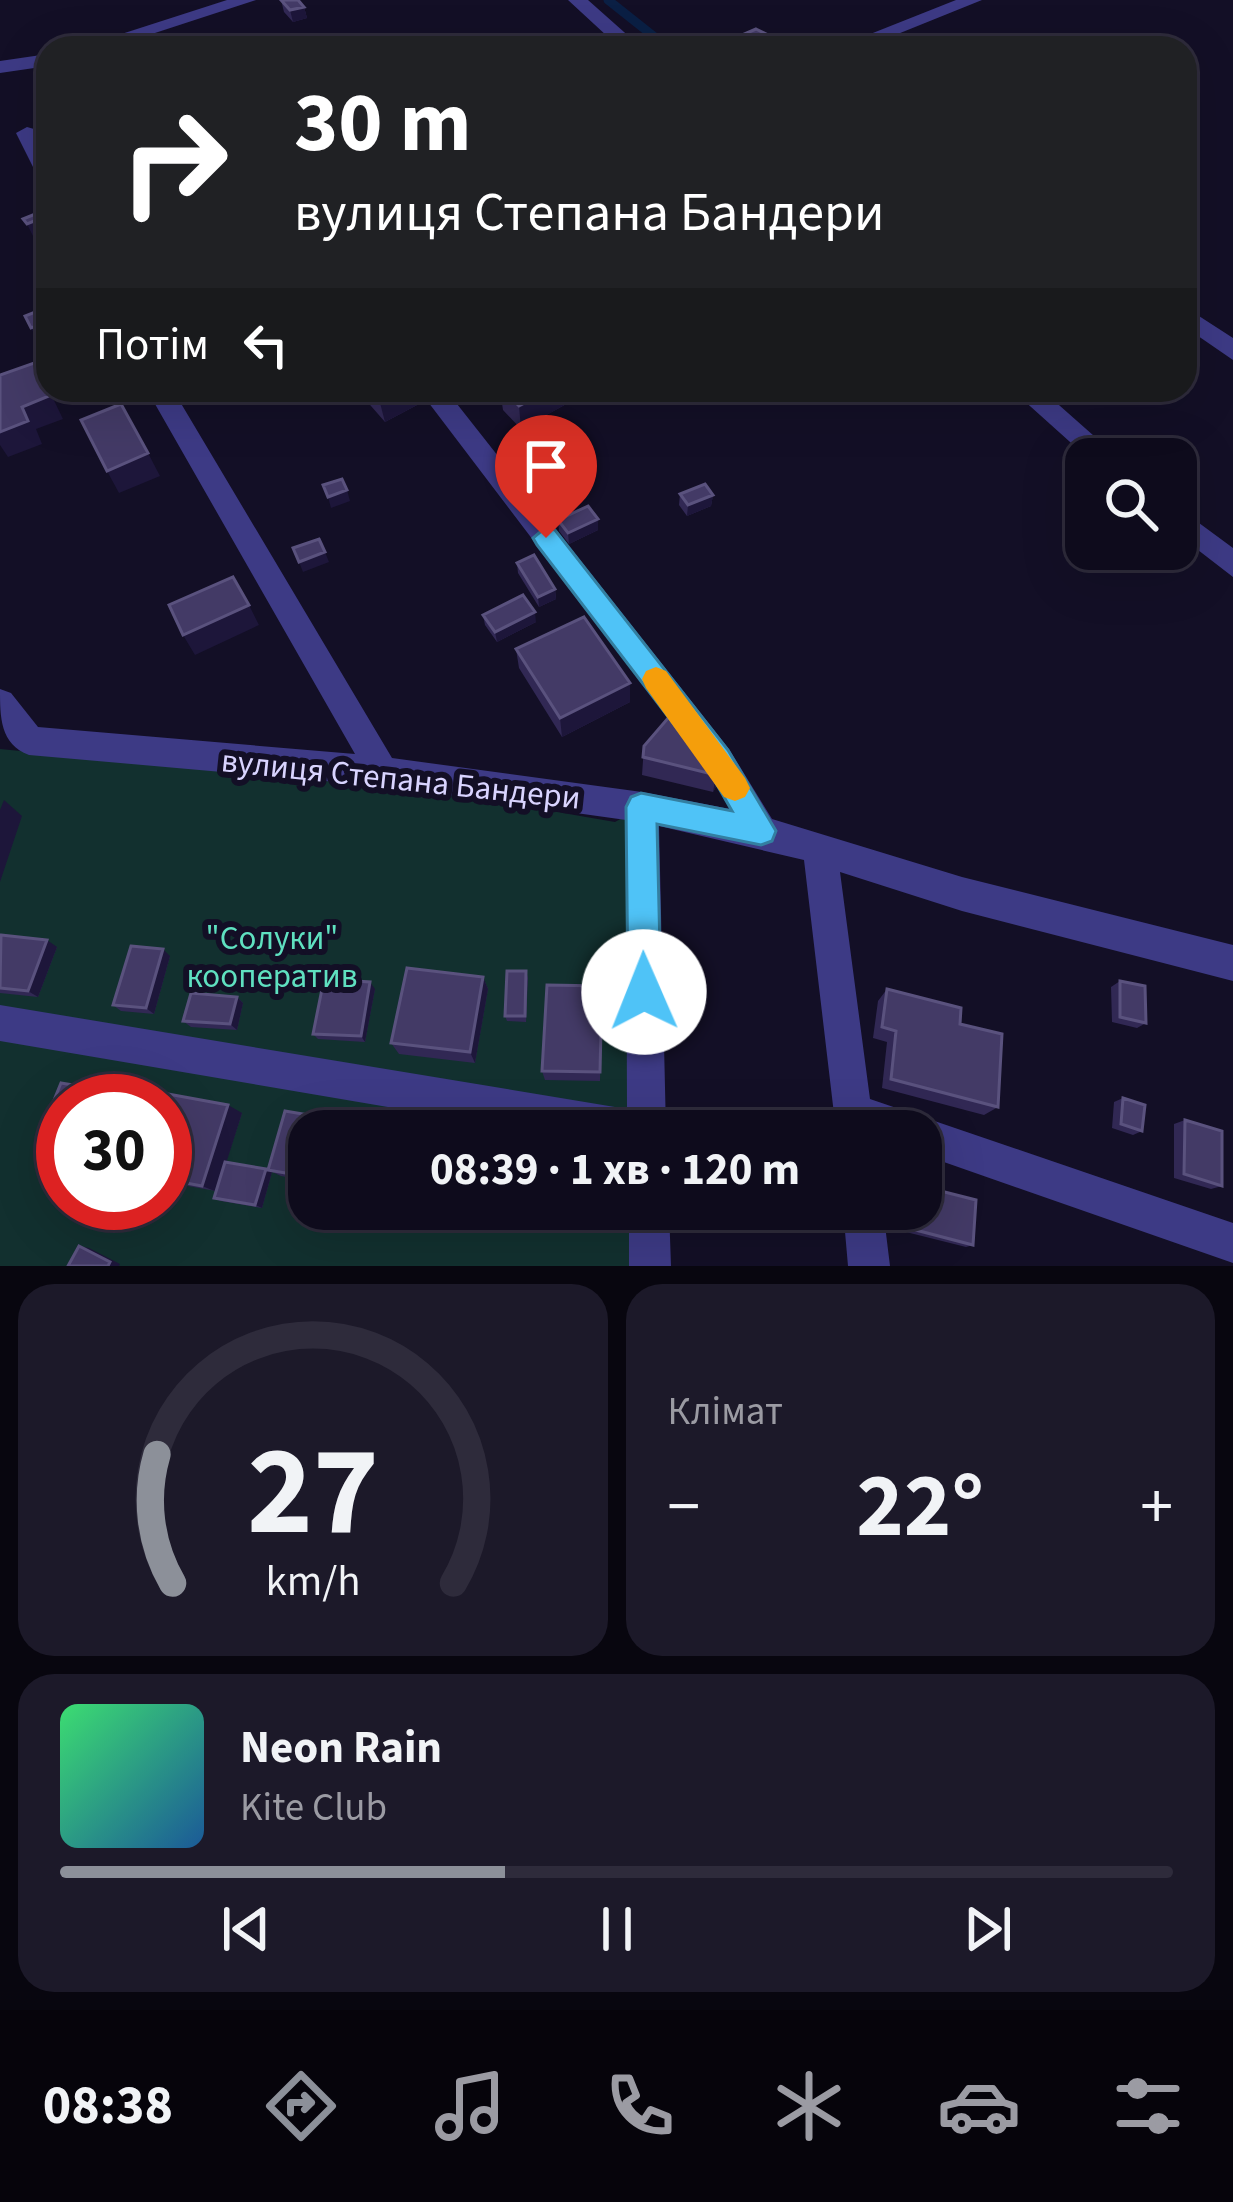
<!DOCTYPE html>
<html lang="uk">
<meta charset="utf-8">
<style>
:root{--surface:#0e0b1c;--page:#1c1929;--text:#f1f3f6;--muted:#9b9ba3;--line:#2e2b3b;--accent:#8c9099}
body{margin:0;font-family:"Source Sans 3",sans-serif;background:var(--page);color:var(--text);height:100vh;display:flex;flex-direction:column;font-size:45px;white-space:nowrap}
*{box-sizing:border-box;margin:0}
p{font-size:39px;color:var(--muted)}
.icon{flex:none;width:66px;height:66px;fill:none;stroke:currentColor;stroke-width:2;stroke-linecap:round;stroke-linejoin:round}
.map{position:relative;height:1266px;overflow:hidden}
.panel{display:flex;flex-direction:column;gap:18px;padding:18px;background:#08060f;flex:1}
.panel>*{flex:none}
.banner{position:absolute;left:36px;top:36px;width:1161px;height:366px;border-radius:36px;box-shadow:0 12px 48px #0002,0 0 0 3px var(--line);background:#202124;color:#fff;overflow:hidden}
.fabs{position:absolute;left:1065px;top:438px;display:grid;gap:24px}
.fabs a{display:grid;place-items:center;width:132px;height:132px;border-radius:24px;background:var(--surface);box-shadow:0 12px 48px #0002,0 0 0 3px var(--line);font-size:60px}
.speed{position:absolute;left:36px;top:1074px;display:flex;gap:24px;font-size:60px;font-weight:700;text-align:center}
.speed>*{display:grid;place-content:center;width:156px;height:156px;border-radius:50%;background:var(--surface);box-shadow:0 12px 48px #0002,0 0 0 3px var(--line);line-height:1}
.speed .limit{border:18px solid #d22;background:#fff;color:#111}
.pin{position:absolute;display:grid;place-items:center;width:102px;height:102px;color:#fff;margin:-123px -51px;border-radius:50% 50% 50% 0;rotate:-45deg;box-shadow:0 0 12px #0007}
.pin .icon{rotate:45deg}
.me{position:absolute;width:132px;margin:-66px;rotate:359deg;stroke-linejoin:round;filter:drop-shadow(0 0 9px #0008)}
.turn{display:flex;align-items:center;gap:42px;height:252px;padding:0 60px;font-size:54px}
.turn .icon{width:156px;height:156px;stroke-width:2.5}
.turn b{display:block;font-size:84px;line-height:102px}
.then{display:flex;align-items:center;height:114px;padding:0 60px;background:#0003;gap:24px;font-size:45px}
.big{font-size:90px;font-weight:700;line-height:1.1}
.panel .widget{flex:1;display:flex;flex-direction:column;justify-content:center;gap:18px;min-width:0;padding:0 42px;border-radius:36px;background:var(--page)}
.panel .dial{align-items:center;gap:0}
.dial svg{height:312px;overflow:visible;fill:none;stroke:var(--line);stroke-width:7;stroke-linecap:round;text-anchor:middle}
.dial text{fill:var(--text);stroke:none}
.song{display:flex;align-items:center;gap:36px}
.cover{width:144px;height:144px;border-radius:18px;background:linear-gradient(135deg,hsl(140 70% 55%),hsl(210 70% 35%))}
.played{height:12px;border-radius:6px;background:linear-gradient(90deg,var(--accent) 40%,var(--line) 40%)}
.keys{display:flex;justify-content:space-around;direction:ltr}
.heat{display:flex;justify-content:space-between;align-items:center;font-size:66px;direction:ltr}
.panel .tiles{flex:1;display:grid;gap:18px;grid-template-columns:1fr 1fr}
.widget:last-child{grid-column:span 2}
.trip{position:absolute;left:288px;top:1110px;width:654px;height:120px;border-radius:36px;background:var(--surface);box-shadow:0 12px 48px #0002,0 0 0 3px var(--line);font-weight:700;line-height:120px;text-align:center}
.tabs{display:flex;height:192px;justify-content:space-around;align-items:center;background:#06040b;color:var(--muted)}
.tabs .icon{width:84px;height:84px}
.tabs .current{color:var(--accent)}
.tabs b{font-size:54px;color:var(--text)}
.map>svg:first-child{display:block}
</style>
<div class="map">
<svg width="1233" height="1266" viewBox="0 0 1233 1266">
<rect width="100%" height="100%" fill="#130f26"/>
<!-- green -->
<path fill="#12302f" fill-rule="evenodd" d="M0,749L448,793L615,822L642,807L637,1131H309V1209H635V1266H0ZM63,1101H165V1203H63Z"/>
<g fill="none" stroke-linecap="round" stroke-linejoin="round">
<!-- stream -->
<path stroke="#0a1f44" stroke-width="9" d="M608,0L666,46"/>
<!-- minor -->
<path fill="#3d3a85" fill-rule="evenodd" d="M227,0H256L109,48H78Z
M568,0H588L642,48H620Z
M956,0H982L863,48H835Z
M48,54V66L0,73V61Z
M27,127L34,129L48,153V182L37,175L16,133Z
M1185,307L1233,338V360L1185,327Z
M147,390H173L392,758L642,792L730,809L707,769L419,390H446L729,749L772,819L962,877L1233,945V981L962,911L840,872L870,1099L1233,1223V1263L921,1154V1131H836L804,860L659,826L666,1131H529L0,1041V1005L627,1109L626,820L382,786L29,755C0,744 0,717 0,689L11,693L38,727L355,754Z
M1012,390H1042L1120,459H1089Z
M1176,506L1233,548V577L1176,533Z
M629,1209H669L671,1266H629Z
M843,1209H883L890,1266H848Z"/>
</g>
<!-- wall -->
<path fill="#312854" d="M281,0L304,7L307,18L293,22L284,12Z
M357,390H416L419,404L385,422Z
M500,390H569L570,402L521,429L503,410Z
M835,390H859L857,398L847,404L834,393Z
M680,494L713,495L711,506L687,516L679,505Z
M558,520L598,530L569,544L559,531Z
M517,563L555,589L556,599L539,607L518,573Z
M483,615L536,622L497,642L485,625Z
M516,649L630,702L562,737L519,668Z
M644,746L722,764L719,781L713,792L642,775Z
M0,937L57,947L38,997L0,993Z
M170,956L154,1014L121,1011L113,1005Z
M526,971L528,978L526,1022L507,1021L505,1016Z
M483,977L488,989L475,1063L399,1054L391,1043Z
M1120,981L1146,1023L1137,1028L1112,1022L1111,987Z
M602,986L600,1081L545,1080L542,1071Z
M375,989L365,1042L318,1039L313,1034Z
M887,989L960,1024L998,1107L984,1115L882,1088L887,1042L873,1038L878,1001Z
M237,997L243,1003L237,1030L191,1027L183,1021Z
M1123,1098L1142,1131L1133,1135L1112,1128L1114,1102Z
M165,1103L242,1113L226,1162L266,1169L272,1172L262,1208L221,1201L214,1198L216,1191L165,1182Z
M285,1111L350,1122L359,1130L309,1131V1181L281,1176L268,1170Z
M1185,1120L1222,1186L1211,1189L1174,1178V1124Z
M908,1209H921L973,1245L966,1247L906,1232Z"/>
<!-- shaded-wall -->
<path fill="#1d163a" d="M304,7L307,18L293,22L290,10Z
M44,217L48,225V230L33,236L27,224Z
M48,322V336L38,340L31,328Z
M34,363L47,386L63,419L36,429L42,444L8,457L0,445V432Z
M397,390H416L419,404L385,422L379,399Z
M549,390H569L570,402L521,429L519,406Z
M853,390H859L857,398L847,404L850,392Z
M148,453L160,476L119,493L107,471Z
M347,490L350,501L331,508L328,497Z
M713,495L711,506L687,516L688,505Z
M598,519V530L569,544L568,533Z
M325,552L329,562L303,572L299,562Z
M555,589L556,599L539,607L538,597Z
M249,605L259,625L195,655L183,635Z
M535,612L536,622L497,642L495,632Z
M630,683V702L562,737L560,718Z
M722,764L719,781L713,792L716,775Z
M4,800L22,816L0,882V810Z
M47,940L57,947L38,997L28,991Z
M163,949L170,956L154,1014L146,1008Z
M483,977L488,989L475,1063L470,1052Z
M370,982L375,989L365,1042L361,1036Z
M237,997L243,1003L237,1030L230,1024Z
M121,1093L136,1101H118Z
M228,1105L242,1113L217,1192L202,1186Z
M350,1122L359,1130V1131H348Z
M266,1169L272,1172L262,1208L255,1205Z
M79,1246L89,1248L120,1264L119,1266H108Z"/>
<!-- building -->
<path fill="#433a66" stroke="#5a527e" stroke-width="3" d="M281,0H298L304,7L290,10Z
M756,29L790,46L784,48H727L721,44Z
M40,212L44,217L27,224L23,219Z
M48,307V322L31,328L25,316Z
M34,363L49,396L22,407L28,421L0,432V375Z
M371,390H397L379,399Z
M503,390H549L519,406Z
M121,404L148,453L107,471L81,420Z
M342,479L347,490L328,497L323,485Z
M705,484L713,495L688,505L680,494Z
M588,506L598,519L568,533L558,520Z
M319,539L325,552L299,562L293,548Z
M534,555L555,589L538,597L517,563Z
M233,577L249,605L183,635L169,605Z
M523,595L535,612L495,632L483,615Z
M584,617L630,683L560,718L516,649Z
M675,710L722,764L716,775L643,757L644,746Z
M1,935L47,940L28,991L0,988Z
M131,946L163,949L146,1008L113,1005Z
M407,968L483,977L470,1052L391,1043Z
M507,971H526L525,1016H505Z
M324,979L370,982L361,1036L313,1034Z
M1120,981L1145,986L1146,1023L1120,1017Z
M547,985L602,986L600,1072L542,1071Z
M887,989L961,1008L960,1024L1002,1034L998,1107L891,1079L896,1031L882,1027Z
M191,993L237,997L230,1024L183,1021Z
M61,1083L121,1093L118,1101H63V1147L37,1142Z
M168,1094L228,1105L202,1186L165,1179V1103Z
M1123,1098L1145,1105L1142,1131L1121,1124Z
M285,1111L350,1122L348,1131H309V1177L268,1170Z
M1185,1120L1222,1131V1186L1184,1174Z
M225,1162L266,1169L255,1205L214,1198Z
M921,1186L976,1200L973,1245L912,1229L914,1209H921Z
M79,1246L110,1262L108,1266H68Z"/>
<!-- route -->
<path fill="#4fc3f7" stroke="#337fa1" stroke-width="3" d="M546,527L555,530L728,750L776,831L772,841L761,845L657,824L661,992L656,1004L644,1009L633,1004L628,992L626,807L631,797L641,793L732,811L708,769L537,545L533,538Z"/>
<!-- slow -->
<path fill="#f59e0b" d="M656,667L666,671L745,778L750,788L745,797L735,801L724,797L646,688L642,679L646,671Z"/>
<g text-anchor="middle" stroke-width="12" stroke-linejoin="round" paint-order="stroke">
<!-- street labels -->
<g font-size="33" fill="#d9d4ff" stroke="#130f26">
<text transform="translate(401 778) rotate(6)" y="12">вулиця Степана Бандери</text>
</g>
<!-- park labels -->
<g font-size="33" fill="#5fe0c0" stroke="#130f26">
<text x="272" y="949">"Солуки"<tspan x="272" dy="38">кооператив</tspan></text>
</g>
</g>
</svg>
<div class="fabs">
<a><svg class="icon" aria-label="search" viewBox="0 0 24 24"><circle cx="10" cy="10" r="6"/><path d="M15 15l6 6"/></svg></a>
</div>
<div class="speed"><div class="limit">30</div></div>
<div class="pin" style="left:546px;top:538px;background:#d93025"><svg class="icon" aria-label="arrive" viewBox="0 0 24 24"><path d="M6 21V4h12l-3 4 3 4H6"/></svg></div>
<svg class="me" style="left:644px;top:992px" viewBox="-20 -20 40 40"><circle r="19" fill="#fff"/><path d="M0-13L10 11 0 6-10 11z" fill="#4fc3f7"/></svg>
<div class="trip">08:39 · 1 хв · 120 m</div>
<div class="banner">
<div class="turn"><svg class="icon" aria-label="right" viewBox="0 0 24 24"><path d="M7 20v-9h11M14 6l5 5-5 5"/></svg><div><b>30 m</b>вулиця Степана Бандери</div></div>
<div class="then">Потім<svg class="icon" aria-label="left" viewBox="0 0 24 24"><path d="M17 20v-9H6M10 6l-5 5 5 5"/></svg></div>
</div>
</div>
<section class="panel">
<div class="tiles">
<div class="widget dial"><svg viewBox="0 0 100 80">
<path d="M14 69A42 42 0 1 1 86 69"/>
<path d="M14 69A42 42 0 0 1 10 36" stroke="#8c9099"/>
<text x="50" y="56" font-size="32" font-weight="700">27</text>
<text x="50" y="72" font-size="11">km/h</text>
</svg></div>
<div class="widget"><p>Клімат</p>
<div class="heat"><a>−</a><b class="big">22°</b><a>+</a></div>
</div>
<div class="widget">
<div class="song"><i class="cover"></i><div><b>Neon Rain</b><p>Kite Club</p></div></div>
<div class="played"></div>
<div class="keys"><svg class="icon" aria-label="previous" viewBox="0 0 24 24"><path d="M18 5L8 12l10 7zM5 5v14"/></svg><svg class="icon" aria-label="pause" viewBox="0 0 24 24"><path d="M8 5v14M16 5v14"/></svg><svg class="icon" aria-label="next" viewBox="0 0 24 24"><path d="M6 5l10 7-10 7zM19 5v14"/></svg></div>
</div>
</div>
</section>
<nav class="tabs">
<b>08:38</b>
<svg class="icon current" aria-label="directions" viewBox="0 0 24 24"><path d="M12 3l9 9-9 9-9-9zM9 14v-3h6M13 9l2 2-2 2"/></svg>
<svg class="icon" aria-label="music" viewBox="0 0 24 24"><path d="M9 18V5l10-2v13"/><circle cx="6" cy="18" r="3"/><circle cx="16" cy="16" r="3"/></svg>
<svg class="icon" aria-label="phone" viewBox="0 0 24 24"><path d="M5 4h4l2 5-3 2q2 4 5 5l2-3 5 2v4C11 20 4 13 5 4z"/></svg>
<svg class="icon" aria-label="climate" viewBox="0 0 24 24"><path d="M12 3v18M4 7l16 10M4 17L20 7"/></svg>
<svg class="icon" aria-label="car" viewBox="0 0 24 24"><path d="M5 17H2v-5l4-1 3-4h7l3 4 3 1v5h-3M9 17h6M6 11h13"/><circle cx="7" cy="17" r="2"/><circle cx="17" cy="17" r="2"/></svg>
<svg class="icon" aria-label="filters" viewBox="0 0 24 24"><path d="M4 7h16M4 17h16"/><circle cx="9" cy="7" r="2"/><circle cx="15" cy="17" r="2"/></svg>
</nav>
